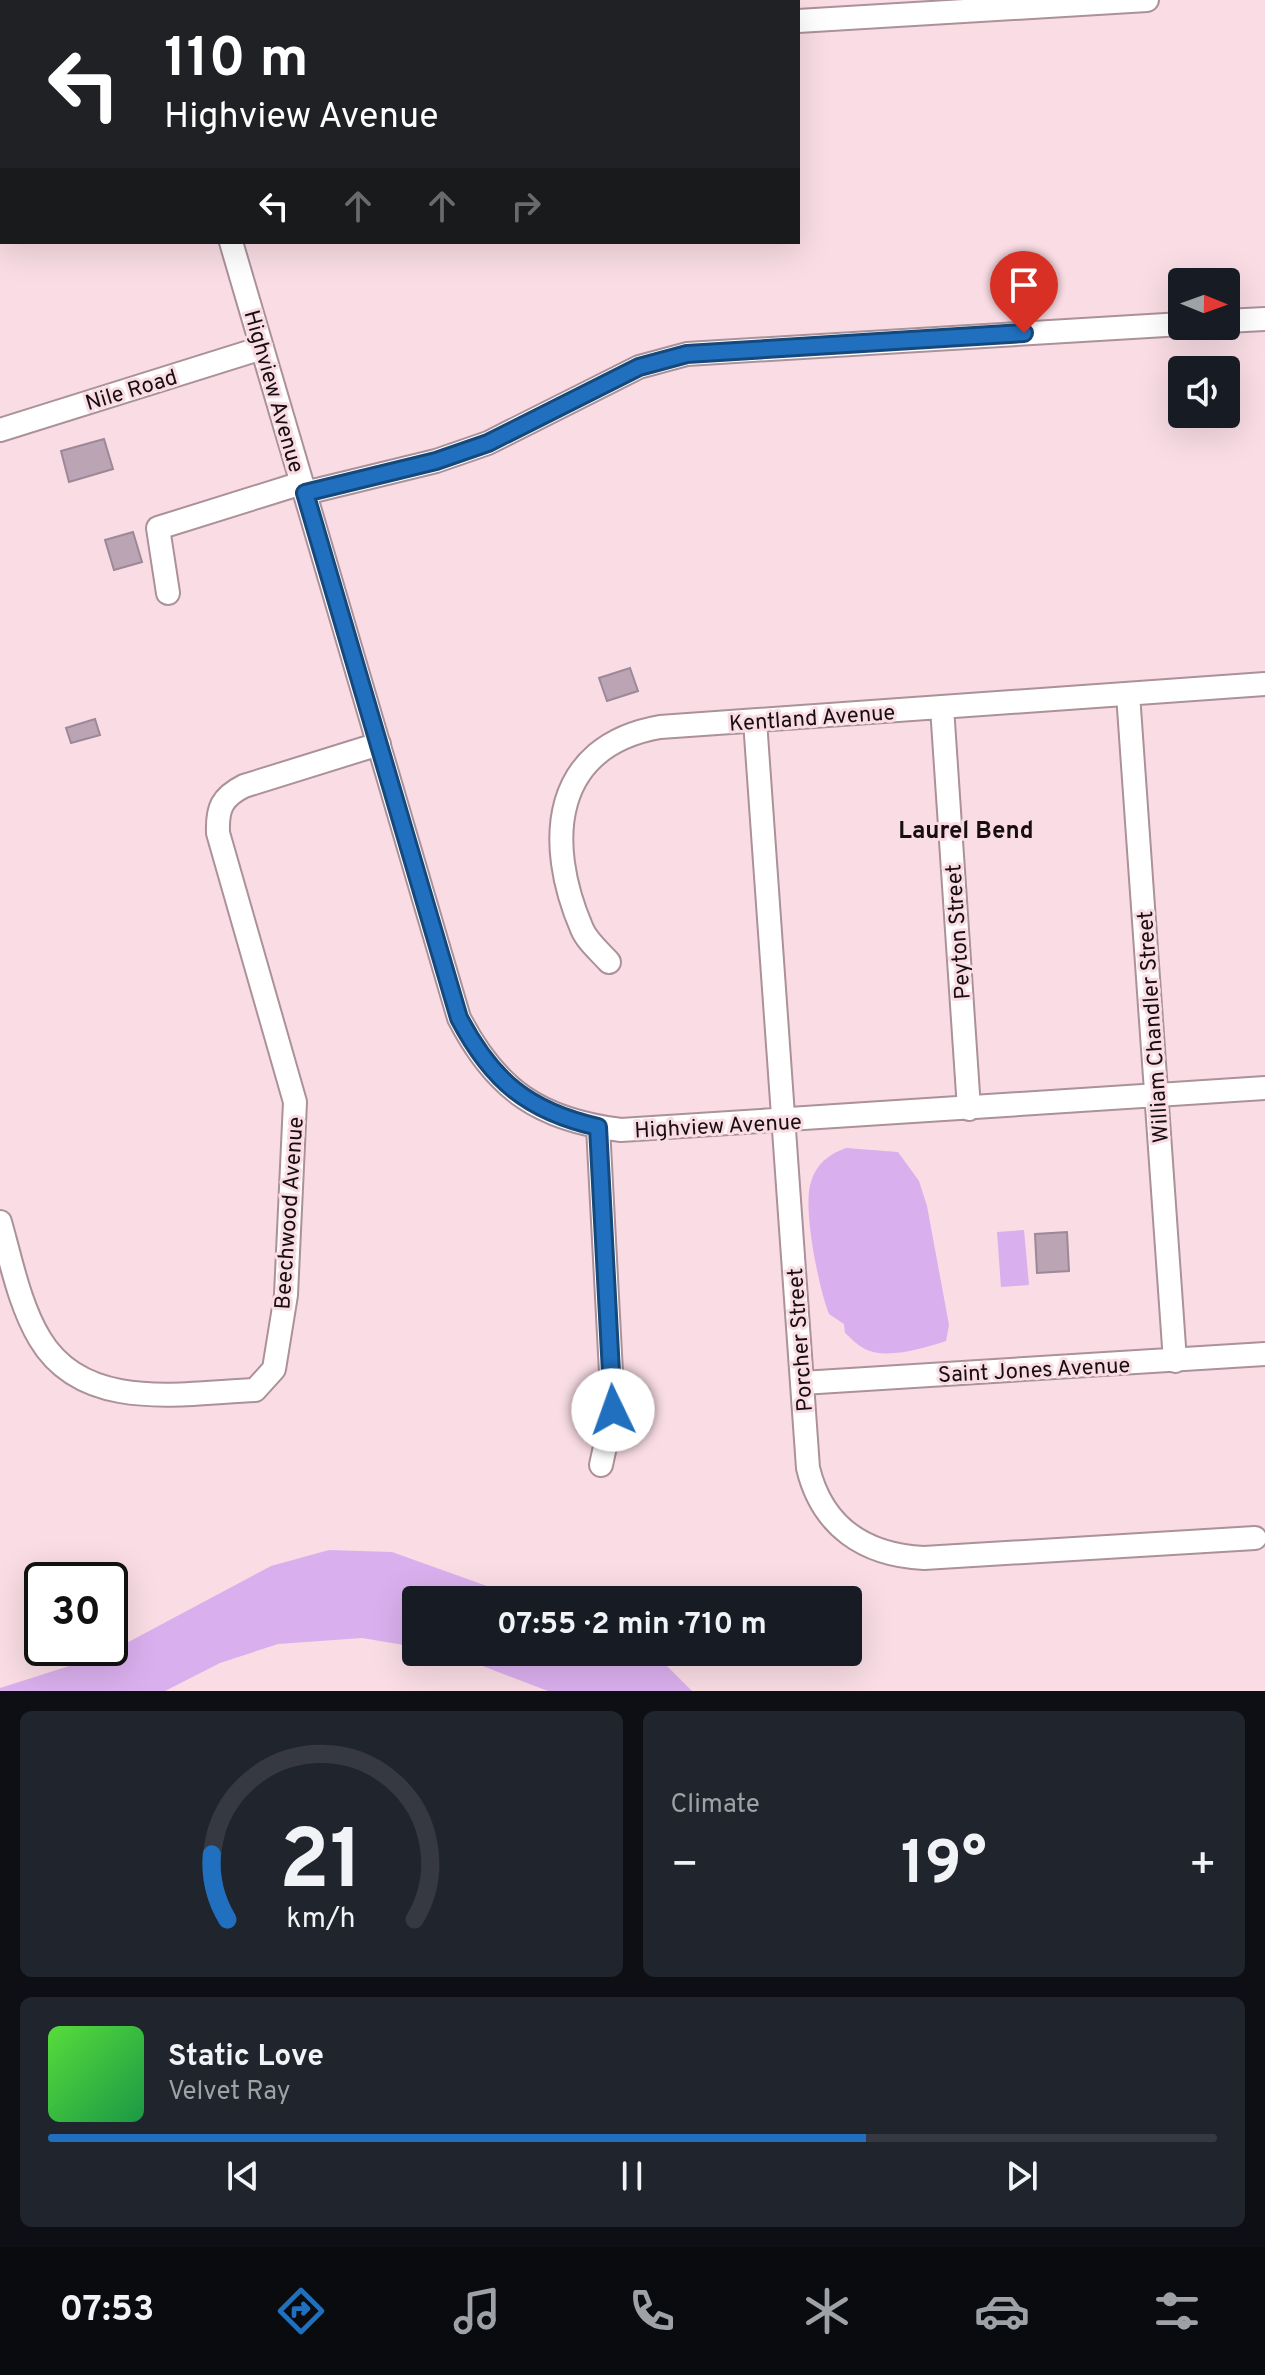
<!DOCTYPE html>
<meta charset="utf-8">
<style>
:root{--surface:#171b24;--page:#20242c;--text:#f1f3f6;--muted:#9ea1a6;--line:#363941;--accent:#2070bf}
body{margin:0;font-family:Overpass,sans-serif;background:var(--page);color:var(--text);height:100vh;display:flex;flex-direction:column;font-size:30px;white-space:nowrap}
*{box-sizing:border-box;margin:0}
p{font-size:26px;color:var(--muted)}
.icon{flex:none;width:44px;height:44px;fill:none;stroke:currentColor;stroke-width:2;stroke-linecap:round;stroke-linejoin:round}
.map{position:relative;height:1691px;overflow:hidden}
.drawer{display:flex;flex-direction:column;gap:20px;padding:20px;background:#0d0f14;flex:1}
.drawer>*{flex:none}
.top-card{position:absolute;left:0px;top:0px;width:800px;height:244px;box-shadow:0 8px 32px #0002;background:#202124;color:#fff;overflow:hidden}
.needle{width:52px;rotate:91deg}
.buttons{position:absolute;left:1168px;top:268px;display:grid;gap:16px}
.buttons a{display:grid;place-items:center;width:72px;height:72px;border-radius:8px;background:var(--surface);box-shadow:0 8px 32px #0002;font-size:40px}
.speed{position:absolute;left:24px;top:1562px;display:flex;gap:16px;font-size:40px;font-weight:700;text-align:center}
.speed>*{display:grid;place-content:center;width:104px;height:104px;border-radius:50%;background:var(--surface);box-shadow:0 8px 32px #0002;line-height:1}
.speed .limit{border:4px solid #111;border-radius:12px;background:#fff;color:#111}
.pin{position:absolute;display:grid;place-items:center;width:68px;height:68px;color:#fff;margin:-82px -34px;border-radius:50% 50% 50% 0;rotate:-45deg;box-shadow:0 0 8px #0007}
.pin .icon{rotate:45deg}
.me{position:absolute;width:88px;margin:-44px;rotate:357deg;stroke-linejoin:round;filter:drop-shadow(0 0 6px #0008)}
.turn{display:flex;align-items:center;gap:28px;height:168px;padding:0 32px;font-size:36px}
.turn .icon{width:104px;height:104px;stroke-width:2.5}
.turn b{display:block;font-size:56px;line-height:68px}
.lanes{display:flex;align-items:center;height:76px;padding:0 32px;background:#0003;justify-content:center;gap:40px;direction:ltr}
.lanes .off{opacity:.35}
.big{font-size:60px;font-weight:700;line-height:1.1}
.drawer .card{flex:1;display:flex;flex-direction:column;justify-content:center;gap:12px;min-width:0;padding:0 28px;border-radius:12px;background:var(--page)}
.drawer .dial{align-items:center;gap:0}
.dial svg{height:208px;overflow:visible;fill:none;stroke:var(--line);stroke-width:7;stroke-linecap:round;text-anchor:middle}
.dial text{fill:var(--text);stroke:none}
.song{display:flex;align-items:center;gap:24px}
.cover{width:96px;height:96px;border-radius:12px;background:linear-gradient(135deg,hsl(110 70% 55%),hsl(140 70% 35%))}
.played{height:8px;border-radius:4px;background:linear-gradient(90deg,var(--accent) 70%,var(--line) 70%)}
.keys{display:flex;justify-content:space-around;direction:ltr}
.heat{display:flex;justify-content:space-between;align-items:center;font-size:44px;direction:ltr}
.drawer .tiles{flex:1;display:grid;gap:20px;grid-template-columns:1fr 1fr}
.card:last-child{grid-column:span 2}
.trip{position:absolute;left:402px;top:1586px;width:460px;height:80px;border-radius:8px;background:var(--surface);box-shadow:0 8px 32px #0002;font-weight:700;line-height:80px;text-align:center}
.tab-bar{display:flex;height:128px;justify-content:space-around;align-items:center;background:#090b0e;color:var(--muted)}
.tab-bar .icon{width:56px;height:56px}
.tab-bar .selected{color:var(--accent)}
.tab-bar b{font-size:36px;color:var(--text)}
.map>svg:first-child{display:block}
</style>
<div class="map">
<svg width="1265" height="1691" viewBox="0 0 1265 1691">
<rect width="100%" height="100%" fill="#f9dce4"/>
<!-- water -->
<path fill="#daafed" d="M846,1148L898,1152L919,1181L927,1206L949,1325L946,1341C925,1348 886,1360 865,1349C857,1345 851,1338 845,1333L844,1324L829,1314C819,1289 802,1207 811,1182C816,1164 829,1154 846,1148Z
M1024,1230L1029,1285L1001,1287L997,1232Z
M329,1550L392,1552L526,1600H416V1647L362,1638L278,1644L220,1663L165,1691H0V1688L104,1655L271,1566Z
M446,1652H653L692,1691H548Z"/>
<!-- building -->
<path fill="#bba5b4" stroke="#9d8897" stroke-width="2" d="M104,439L113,469L69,482L61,451Z
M133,532L142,562L114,570L105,540Z
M630,668L638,691L607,701L599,678Z
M95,719L100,735L71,743L66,728Z
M1067,1232L1069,1271L1037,1273L1035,1234Z"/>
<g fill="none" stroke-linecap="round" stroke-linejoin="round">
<!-- minor casing -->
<g stroke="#ab9199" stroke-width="26">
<path id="minor" d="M160,0V2
M434,0L435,2
M713,0L716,2
M798,21L1147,0
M231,242L459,1018C496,1090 540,1120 621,1130L1265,1088
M1226,321L1265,319
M0,430L262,348
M305,493L436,461L488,443L639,367L687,354L1182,324
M168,593L158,528L302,483
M1128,694L1175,1361
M942,707L969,1109
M755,721L808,1468C822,1526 864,1555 924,1558L1255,1538
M609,962C600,952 587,941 582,929C544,841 552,746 660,727L1265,684
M598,1127L613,1410L601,1465
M0,1222C11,1260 19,1304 40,1339C84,1413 183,1393 255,1390L274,1369L286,1295L295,1102L218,833C217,808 222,797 244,786L379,744
M802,1383L1265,1354"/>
</g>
<!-- minor -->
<use href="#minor" stroke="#fff" stroke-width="22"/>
</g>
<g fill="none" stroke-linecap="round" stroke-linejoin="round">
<!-- route casing -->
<g stroke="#15497c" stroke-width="20">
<path id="route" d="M613,1410L598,1127C528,1111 492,1081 459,1018L305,493L436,461L488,443L639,367L687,354L1024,333"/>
</g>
<!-- route -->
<use href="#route" stroke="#2070bf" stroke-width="14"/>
</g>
<g text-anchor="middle" stroke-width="6" stroke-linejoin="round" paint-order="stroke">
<!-- street labels -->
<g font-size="22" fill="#170e11" stroke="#f9dce4">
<text transform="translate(131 389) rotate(-17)" y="8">Nile Road</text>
<text transform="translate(275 391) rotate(74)" y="8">Highview Avenue</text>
<text transform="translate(812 717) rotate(-4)" y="8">Kentland Avenue</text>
<text transform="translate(957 932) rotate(-94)" y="8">Peyton Street</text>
<text transform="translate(1152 1027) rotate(-94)" y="8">William Chandler Street</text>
<text transform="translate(718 1125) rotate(-3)" y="8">Highview Avenue</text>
<text transform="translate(288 1213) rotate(-86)" y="8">Beechwood Avenue</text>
<text transform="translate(799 1340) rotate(-94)" y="8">Porcher Street</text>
<text transform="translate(1034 1369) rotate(-3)" y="8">Saint Jones Avenue</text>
</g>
<!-- neighbourhood labels -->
<g font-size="24" font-weight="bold" fill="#170e11" stroke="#f9dce4">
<text x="966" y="838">Laurel Bend</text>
</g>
</g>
</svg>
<div class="buttons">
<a><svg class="needle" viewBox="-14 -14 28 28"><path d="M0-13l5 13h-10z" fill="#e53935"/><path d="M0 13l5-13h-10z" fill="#9ea1a6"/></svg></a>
<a><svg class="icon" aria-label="sound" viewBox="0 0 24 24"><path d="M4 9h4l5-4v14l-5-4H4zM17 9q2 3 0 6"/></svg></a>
</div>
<div class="speed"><div class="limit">30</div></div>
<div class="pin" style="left:1024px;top:333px;background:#d93025"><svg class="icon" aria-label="arrive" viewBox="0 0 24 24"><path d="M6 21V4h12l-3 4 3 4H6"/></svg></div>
<svg class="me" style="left:613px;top:1410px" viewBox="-20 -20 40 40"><circle r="19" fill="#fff"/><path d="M0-13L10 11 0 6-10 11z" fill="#2070bf"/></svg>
<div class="trip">07:55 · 2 min · 710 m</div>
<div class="top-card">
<div class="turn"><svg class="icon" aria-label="left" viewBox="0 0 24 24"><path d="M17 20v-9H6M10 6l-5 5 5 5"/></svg><div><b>110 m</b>Highview Avenue</div></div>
<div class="lanes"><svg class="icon" aria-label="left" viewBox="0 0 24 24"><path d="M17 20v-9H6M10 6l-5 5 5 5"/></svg><svg class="icon off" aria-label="ahead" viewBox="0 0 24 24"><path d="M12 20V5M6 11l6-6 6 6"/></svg><svg class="icon off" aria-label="ahead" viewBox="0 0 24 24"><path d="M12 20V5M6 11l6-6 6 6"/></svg><svg class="icon off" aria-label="right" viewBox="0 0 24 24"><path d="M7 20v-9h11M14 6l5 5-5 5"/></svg></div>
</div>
</div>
<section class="drawer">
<div class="tiles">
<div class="card dial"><svg viewBox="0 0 100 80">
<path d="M14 69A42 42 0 1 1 86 69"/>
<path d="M14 69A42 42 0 0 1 8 44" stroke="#2070bf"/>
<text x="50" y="56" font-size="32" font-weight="700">21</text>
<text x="50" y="72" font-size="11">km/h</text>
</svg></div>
<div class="card"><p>Climate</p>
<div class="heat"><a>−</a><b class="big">19°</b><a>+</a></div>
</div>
<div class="card">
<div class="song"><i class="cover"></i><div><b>Static Love</b><p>Velvet Ray</p></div></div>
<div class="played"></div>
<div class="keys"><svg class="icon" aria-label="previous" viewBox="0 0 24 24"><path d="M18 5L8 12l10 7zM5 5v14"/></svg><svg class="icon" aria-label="pause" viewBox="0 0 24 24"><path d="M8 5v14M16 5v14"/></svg><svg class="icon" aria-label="next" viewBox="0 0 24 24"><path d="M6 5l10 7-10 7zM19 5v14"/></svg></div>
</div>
</div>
</section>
<nav class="tab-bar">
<b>07:53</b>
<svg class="icon selected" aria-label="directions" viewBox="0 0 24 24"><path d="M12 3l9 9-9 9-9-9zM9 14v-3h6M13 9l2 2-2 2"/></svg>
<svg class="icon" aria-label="music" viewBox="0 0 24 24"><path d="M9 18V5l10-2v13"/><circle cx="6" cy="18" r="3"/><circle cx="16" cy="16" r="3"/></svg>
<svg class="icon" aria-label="phone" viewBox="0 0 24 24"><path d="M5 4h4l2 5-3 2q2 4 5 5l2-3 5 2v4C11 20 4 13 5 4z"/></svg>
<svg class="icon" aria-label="climate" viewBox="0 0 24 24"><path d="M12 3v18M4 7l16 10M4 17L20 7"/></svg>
<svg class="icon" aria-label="car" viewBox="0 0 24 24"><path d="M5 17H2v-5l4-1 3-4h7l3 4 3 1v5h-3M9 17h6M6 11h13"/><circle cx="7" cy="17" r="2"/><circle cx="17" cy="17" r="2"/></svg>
<svg class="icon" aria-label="filters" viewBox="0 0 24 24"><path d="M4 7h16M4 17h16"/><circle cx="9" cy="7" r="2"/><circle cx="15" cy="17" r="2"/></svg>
</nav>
